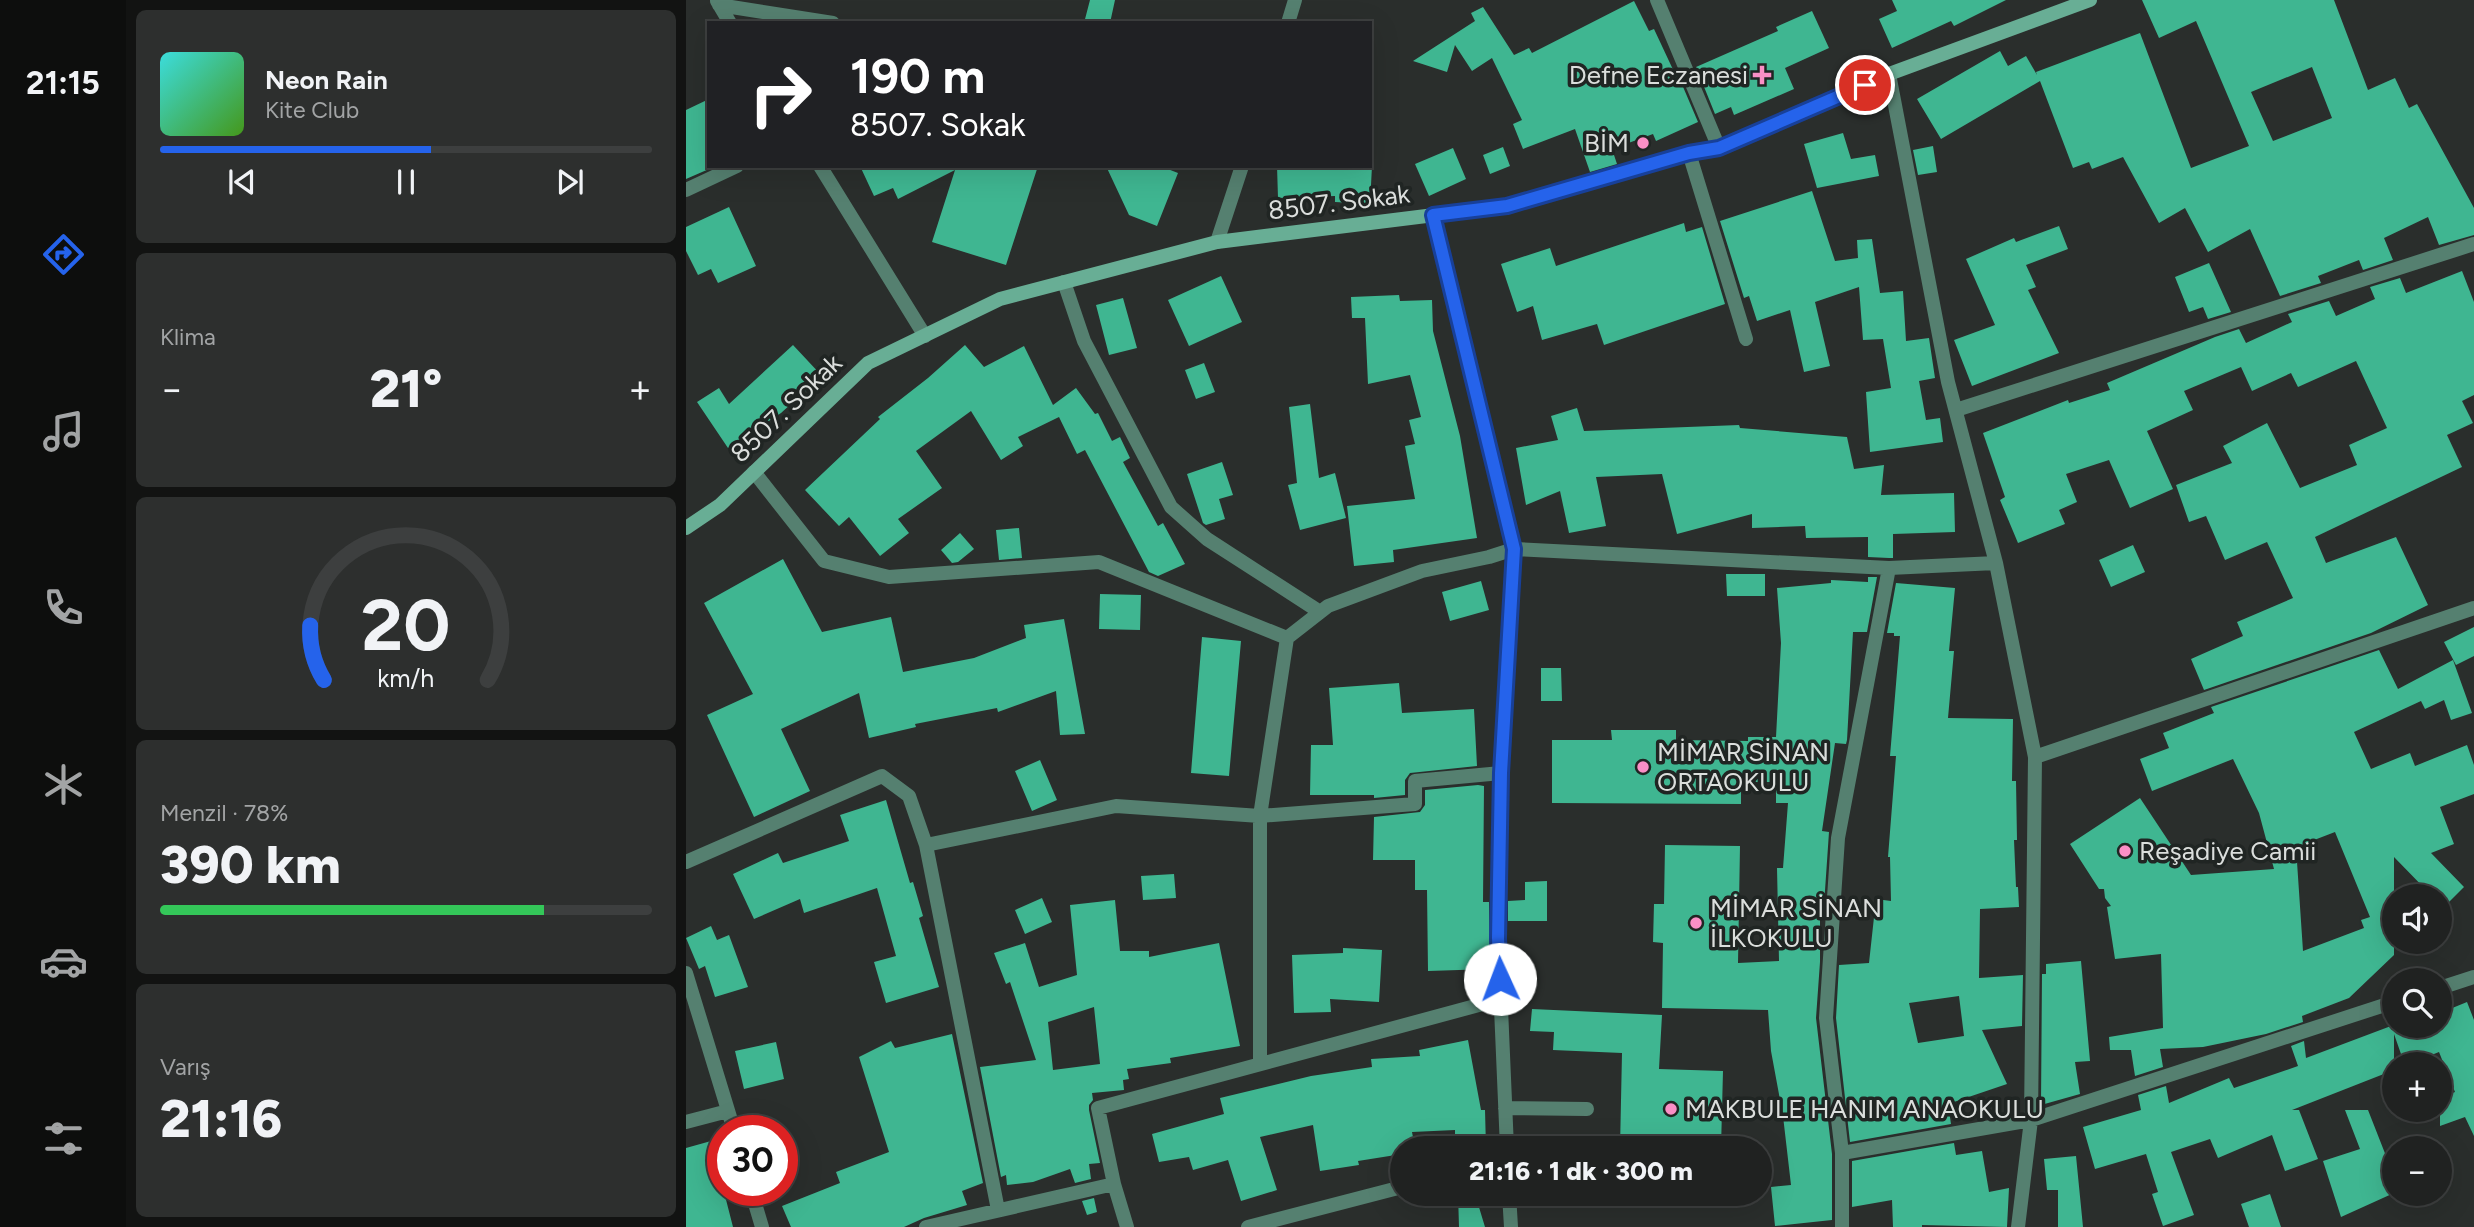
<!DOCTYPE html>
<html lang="tr">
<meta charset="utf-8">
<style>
:root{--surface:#202221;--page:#2d2f2e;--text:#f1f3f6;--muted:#a2a4a5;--line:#3d3f3f;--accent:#2563eb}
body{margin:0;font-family:Figtree,sans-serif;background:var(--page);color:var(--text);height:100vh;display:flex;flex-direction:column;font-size:26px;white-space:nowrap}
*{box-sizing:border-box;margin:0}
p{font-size:23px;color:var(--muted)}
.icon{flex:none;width:38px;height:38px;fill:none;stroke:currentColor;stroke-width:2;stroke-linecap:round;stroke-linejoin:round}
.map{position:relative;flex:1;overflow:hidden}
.drawer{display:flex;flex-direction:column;gap:10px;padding:10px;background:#121312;width:560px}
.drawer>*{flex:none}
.guide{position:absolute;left:21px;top:21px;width:665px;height:147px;border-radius:0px;box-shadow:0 7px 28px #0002,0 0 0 2px var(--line);background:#202124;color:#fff;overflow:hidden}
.tools{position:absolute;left:1696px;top:884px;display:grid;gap:14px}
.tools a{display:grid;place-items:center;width:70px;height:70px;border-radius:50%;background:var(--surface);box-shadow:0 7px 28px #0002,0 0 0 2px var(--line);font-size:35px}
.speed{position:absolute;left:21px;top:1115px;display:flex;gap:14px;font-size:35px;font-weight:700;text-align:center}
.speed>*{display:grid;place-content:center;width:91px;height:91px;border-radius:50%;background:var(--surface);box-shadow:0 7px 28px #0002,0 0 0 2px var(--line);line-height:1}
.speed .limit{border:10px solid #d22;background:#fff;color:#111}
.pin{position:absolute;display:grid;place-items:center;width:60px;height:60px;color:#fff;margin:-30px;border:4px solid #fff;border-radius:50%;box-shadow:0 2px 7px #0007}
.me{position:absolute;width:77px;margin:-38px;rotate:358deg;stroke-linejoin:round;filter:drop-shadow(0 0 5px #0008)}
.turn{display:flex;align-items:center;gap:24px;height:147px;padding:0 28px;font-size:32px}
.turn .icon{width:91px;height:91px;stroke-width:2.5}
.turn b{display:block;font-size:49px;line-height:60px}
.big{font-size:52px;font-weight:800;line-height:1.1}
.drawer .widget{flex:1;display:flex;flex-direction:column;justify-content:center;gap:10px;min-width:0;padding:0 24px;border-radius:10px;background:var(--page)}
.drawer .dial{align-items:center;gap:0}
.dial svg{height:182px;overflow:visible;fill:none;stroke:var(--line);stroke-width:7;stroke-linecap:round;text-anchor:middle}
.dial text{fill:var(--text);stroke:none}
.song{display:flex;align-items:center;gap:21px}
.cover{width:84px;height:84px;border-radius:10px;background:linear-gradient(135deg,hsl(180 70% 55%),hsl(100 70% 35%))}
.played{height:7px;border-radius:4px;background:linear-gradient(90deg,var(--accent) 55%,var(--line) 55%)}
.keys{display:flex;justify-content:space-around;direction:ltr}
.heat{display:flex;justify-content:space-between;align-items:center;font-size:38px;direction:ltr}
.charge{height:10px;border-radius:5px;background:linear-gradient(90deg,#34c759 78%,var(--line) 0)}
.trip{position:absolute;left:704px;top:1136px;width:382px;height:70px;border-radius:35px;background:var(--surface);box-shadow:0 7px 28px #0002,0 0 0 2px var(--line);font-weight:800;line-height:70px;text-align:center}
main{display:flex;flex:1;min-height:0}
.tabs{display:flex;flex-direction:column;width:126px;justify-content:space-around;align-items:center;background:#0d0e0d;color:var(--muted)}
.tabs .icon{width:49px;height:49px}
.tabs .current{color:var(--accent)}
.tabs b{font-size:32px;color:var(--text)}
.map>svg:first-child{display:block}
</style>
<main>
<nav class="tabs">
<b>21:15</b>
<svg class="icon current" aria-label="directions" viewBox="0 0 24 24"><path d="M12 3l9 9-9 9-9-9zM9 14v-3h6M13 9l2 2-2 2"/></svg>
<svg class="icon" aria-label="music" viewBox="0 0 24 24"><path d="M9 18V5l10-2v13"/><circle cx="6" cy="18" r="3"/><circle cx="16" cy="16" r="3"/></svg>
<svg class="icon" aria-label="phone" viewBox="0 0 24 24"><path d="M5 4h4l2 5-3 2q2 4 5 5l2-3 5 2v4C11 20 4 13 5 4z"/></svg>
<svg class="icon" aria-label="climate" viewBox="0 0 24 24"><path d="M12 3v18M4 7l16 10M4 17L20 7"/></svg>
<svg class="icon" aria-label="car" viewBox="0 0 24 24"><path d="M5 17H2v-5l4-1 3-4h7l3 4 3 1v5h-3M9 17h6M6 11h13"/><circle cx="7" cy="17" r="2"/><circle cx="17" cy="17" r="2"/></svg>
<svg class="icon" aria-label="filters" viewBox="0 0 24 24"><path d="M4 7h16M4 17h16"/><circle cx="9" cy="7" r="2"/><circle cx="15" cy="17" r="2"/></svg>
</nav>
<section class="drawer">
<div class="widget">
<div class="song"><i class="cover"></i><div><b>Neon Rain</b><p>Kite Club</p></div></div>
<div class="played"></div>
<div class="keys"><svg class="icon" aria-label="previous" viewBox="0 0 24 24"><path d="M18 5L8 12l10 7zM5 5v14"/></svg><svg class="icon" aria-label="pause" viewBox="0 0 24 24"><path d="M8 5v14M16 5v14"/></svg><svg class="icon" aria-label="next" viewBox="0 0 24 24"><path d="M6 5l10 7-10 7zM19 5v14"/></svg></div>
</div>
<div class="widget"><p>Klima</p>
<div class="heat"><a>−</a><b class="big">21°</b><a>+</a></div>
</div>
<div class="widget dial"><svg viewBox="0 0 100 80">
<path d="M14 69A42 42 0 1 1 86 69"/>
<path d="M14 69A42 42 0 0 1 8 45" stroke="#2563eb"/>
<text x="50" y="56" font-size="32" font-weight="700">20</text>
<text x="50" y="72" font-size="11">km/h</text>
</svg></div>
<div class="widget"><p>Menzil · 78%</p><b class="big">390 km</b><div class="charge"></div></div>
<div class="widget"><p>Varış</p><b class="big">21:16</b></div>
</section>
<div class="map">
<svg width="1788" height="1227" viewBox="0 0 1788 1227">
<rect width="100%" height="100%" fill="#2a2e2c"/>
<!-- building -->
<path fill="#3fb691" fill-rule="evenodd" d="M404,0H429L424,23H398Z
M1206,0H1320L1268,26L1265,21L1206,48L1193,19L1211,11Z
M1456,0H1648L1682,90L1709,78L1723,108L1731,104L1788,208V235L1753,245L1742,217L1698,238L1707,260L1677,270L1673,260L1632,276L1635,283L1594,296L1564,229L1522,252L1499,208L1473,223L1437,157L1406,169L1403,162L1387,168L1354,81L1255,139L1231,99L1314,51L1322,66L1340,56L1351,75L1350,72L1454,33L1505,168L1563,146L1510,21L1473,38ZM1626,67L1646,118L1587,141L1565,92Z
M948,1L963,31L968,29L990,76L992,75L1012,122L970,141L967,134L926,149L931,164L904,172L889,129L837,149L827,124L836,120L806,58L786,71L769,45L761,72L727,61L789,21L785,13L797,7L828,55L843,48L846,53Z
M1126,11L1143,48L1099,68L1108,89L1048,115L1045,107L1029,114L1010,67L1092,31L1090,27Z
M23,99V169L0,179V110Z
M1157,133L1165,159L1189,155L1193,176L1131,188L1118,144Z
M1247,146L1251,172L1232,175L1227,150Z
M817,147L824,166L804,174L797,155Z
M767,148L780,179L743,196L729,164Z
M174,166H352L320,265L246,242L269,170L212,199L207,188L188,196Z
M420,166H474L492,173L471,226L443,215Z
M591,166H686L684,204L649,202V196L592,198Z
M1126,191L1149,261L1172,258L1171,240L1186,239L1194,293L1217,291L1220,341L1243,338L1249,378L1233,381L1240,420L1254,418L1257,442L1184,452L1180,392L1205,388L1197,339L1177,340L1173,287L1129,302L1144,366L1118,372L1104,310L1071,321L1063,296L1058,298L1034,221Z
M43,207L70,266L32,283L25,269L12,275L0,251V227Z
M998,223L1000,232L1016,227L1039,304L918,345L911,324L856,340L847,306L831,312L815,264L864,248L870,266Z
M1373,226L1382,249L1340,265L1350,287L1342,290L1373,353L1286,386L1268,340L1309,325L1280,259L1328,238L1330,242Z
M1523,263L1545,312L1522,319L1517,307L1503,312L1489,277Z
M1776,271L1788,302V395L1776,401L1787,423L1761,435L1776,467L1629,537L1640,563L1710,537L1742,605L1685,633L1518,690L1505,659L1557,636L1551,622L1607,598L1581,542L1539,560L1520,516L1503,522L1490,485L1546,463L1537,446L1581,423L1614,488L1671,465L1663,445L1701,428L1670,361L1612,387L1605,373L1566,391L1555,367L1498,391L1507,410L1461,431L1487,489L1444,508L1423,460L1380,474L1391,502L1373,510L1379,524L1332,543L1314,500L1319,497L1297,433L1382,400L1383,403L1424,390L1421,383L1529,337L1553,329L1560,343L1606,322L1602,314L1643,301L1650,316L1689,299L1684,287L1714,278L1720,293Z
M535,276L556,322L503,346L482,300Z
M713,295L714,301L746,300L747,331L774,436L791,538L707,550L708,562L668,566L661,506L729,499L719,446L729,444L723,420L735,417L724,375L682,384L679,318H666L665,297Z
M437,298L451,348L423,355L410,305Z
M107,345L136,376L95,413L42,448L11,402L33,388L43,404Z
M279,345L298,367L338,346L367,405L390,388L409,414L412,413L426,441L434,437L444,458L437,462L472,526L477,523L499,564L472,576L463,572L399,450L391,454L373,417L332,437L337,446L315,460L285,411L230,451L256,488L212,519L223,533L194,556L163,517L153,526L119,490L194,419L192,417L242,378Z
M518,363L529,392L510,399L499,370Z
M624,404L633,478L649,473L660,518L614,530L602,485L611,483L603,407Z
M891,408L898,431L1053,425L1054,428L1161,437L1168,469L1198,465L1195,495L1268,493L1269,532L1207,534V558H1203L1182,557V537L1120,538L1119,526L1066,528V514L991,534L976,474L910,477L920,526L883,533L874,491L840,505L830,448L872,440L865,416Z
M536,462L547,495L533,499L539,519L520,525L517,523L501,474Z
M333,528L336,558L313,560L310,530Z
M274,533L288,549L272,562L266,563L255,550Z
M1447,545L1459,572L1425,587L1413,560Z
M97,559L136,632L205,617L217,672L288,658L340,638L338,625L378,619L399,734L374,735L370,691L312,712L311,708L229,724L230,727L183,738L173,693L95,729L124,791L68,817L21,715L67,694L18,603Z
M1040,574H1079V596H1041Z
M1182,577H1191L1181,632H1167L1161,740L1160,744L1149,743L1136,831L1143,832L1138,905H1134V962L1130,1018L1146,1154V1220L1089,1226L1085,1187L1105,1185L1097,1116L1085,1051L1082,1010L976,1008L977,943L967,942L968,904H978L979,845L1054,846L1052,963L1093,961L1091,868H1097L1102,803H1090V782H1055V804L866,803V740H926L925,730H990V740L1062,741V737H1090L1095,643L1091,588L1145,583V580L1182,582Z
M795,581L803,610L764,621L756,592Z
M1210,583L1269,588L1263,651H1268L1262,718L1327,719L1326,781H1330L1331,840H1328L1330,887H1332L1333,907L1294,909L1293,978L1337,975L1336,1026L1296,1030L1321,1084L1262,1104L1265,1124L1164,1142L1150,1018L1153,965L1183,963L1190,899L1205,901L1204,857H1202L1210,756H1204L1214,636H1208V633H1201ZM1273,996L1278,1036L1232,1043L1223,1003Z
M414,594L455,595L454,630L413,629Z
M1788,627V656L1770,665L1758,642Z
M516,637L555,641L543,776L505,773Z
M1693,650L1712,689L1767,660L1786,713L1765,720L1758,700L1739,709L1735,701L1668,732L1685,769L1724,753L1729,766L1781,745L1788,765V794L1754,807L1768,844L1745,853L1778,887L1757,908L1754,904V896H1746L1708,857V955L1663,998L1616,1016L1617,1022L1580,1034L1517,1047L1474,1049L1477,1067L1449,1076L1445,1050H1424L1423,1037L1477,1028L1475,954L1429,959L1421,907L1425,906L1419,898L1418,889H1413L1384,844L1454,798L1505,875L1588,869L1573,813L1547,759L1466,791L1454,759L1483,748L1477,733L1528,713L1525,707ZM1649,832L1684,917L1675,920L1678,928L1617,951L1610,847Z
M855,668H875L876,701H855Z
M713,683L716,713L788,709L791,766L724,773L719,780V795L688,798V795H624L625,745H647L643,688Z
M354,760L371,800L346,811L329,771Z
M792,785L798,786L797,902H803L804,969L742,971L741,890H729V860H687L688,817L734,812L739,805V790Z
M200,800L224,883L227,882L237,916L233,918L253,987L200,1003L188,962L210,956L191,888L118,913L114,899L68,919L47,874L92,853L97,863L163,841L154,815Z
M488,874L490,898L457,900L455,876Z
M861,881V921H822V901L839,900V882Z
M356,898L366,922L339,934L329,910Z
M429,900L434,951H463V957L533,943L554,1046L484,1058L485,1063L441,1069L443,1079L437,1080L438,1090L406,1093L407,1100L403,1105V1110L414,1163L403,1164L405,1179L389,1183L384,1169L347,1182L321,1185L320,1175L315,1177L294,1067L350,1060L324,982L320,984L308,953L339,943L353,987L391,975L384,905ZM408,1007L414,1064L367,1070L362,1022Z
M25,926L31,940L43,935L62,987L29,997L19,966L13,969L0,938Z
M657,948L696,950L693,1002L644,999L645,1012L608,1013L606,955L657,953Z
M1395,961L1404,1061L1389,1062L1394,1094L1355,1105L1356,974H1360V964Z
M1781,1002L1788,1020V1136L1779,1117L1754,1126V1098L1769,1092L1753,1052L1723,1064H1715V1054L1708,1034V1070L1606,1110H1613L1632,1159L1599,1171L1586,1135L1532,1158L1524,1139L1485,1152L1508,1215L1477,1226L1466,1194L1472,1192L1460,1154L1409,1169L1397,1127L1455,1110L1452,1095L1480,1086L1483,1103L1543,1078L1548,1088L1612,1066L1605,1046L1618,1041L1620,1058L1705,1026H1754V1013Z
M846,1009L976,1015L973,1069L1037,1071L1035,1148H934L936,1053L867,1050L868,1032L844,1031Z
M266,1034L297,1183L276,1191L281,1205L238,1218L218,1227H105L96,1206L154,1183L150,1172L203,1152L173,1057L205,1041L209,1048Z
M782,1040L795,1110H799L800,1148H769V1130L726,1132L729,1148H716V1154L672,1161L673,1165L634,1171L627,1125L574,1137L591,1190L555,1201L542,1160L507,1170L503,1157L473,1162L466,1134L538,1114L534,1098L625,1076L686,1067L685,1059L734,1056L733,1050Z
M90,1042L98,1079L58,1089L49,1051Z
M1659,1110H1682L1702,1161L1708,1158V1193L1655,1217L1637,1161L1674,1149Z
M25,1141L47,1227H0V1148Z
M1268,1143L1270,1155L1296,1151L1303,1192L1323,1188L1321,1227L1236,1225V1227H1207L1206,1200L1166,1207V1161Z
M1390,1156L1397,1227H1372V1190H1361L1358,1159Z
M772,1194H789L799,1227H773Z
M1584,1194L1595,1227H1563L1555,1204Z
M408,1198L411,1212L401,1215L396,1201Z"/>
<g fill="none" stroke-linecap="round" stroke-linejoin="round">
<!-- street -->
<path stroke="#558070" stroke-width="14" d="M971,0L1033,148
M31,1L44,23
M33,5L147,23
M602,23L609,0
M1203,74L1262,382L1310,563L1349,757L1345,1120L1332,1227
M1003,153L1060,339
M134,166L239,336
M0,190L51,166
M747,215L828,549L815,773L812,938L821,1148
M531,242L556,166
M378,282L398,341L485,507L521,539L634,612
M1270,410L1788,244
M68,472L138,561L203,577L413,562L601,638
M1349,757L1788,608
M240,845L430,806L574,816L729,804V781L815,773
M0,862L196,776L223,796L240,845L312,1210
M0,973L48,1130
M1754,988L1788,977
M574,1064V816L601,638L642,606L736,571L803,557L828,549L1203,568L1310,563
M819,1108L901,1109
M0,1122L42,1111
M1156,1153L1345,1120L1708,1002
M65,1190L76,1227
M823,1194L825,1227
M240,1227L428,1184
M441,1227L428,1184L412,1108L815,999
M562,1227L716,1187
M1156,1227V1153L1140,1018L1152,838L1203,568"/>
<!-- secondary -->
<path stroke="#68ae95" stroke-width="14" d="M0,528L34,505L182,363L314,299L531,242L821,206L1003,153L1033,148L1203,74L1404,0"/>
</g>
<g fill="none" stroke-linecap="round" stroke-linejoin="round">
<!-- route casing -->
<g stroke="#184099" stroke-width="18">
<path id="route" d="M814,979L812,938L815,773L828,549L747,215L821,206L1003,153L1033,148L1179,85"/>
</g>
<!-- route -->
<use href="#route" stroke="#2563eb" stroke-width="12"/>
</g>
<!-- markers -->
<g fill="#fa8fc6" stroke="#202523" stroke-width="2.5">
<path d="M1072.5 64.5h7v7h7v7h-7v7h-7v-7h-7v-7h7z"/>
<circle cx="957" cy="143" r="7"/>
<circle cx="957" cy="767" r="7"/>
<circle cx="1439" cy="851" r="7"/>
<circle cx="1010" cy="923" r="7"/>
<circle cx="985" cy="1109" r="7"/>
</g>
<g text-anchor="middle" stroke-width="7" stroke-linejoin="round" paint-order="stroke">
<!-- poi labels -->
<g font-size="26" fill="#dbdedc" stroke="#202523" text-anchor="start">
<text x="1062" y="84" text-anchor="end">Defne Eczanesi</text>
<text x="943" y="152" text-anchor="end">BİM</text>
<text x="971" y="761">MİMAR SİNAN<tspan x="971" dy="30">ORTAOKULU</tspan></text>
<text x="1453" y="860">Reşadiye Camii</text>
<text x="1024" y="917">MİMAR SİNAN<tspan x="1024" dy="30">İLKOKULU</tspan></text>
<text x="999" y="1118">MAKBULE HANIM ANAOKULU</text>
</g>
<!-- street labels -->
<g font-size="26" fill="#dbdedc" stroke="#202523">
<text transform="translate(653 202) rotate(-7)" y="9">8507. Sokak</text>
<text transform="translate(100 408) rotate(-44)" y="9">8507. Sokak</text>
</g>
</g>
</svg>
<div class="tools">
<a><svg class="icon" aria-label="sound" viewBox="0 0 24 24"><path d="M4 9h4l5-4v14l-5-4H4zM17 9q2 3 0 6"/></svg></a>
<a><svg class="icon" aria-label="search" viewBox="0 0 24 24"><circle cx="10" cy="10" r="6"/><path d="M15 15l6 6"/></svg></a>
<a>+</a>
<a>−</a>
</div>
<div class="speed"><div class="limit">30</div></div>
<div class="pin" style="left:1179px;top:85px;background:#d93025"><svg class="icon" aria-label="arrive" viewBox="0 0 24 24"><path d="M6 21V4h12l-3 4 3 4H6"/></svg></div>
<svg class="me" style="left:814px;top:979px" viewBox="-20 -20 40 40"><circle r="19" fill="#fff"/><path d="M0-13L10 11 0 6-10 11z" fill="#2563eb"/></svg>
<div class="trip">21:16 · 1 dk · 300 m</div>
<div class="guide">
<div class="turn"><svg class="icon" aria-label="right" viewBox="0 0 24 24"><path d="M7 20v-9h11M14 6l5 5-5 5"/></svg><div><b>190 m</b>8507. Sokak</div></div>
</div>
</div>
</main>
